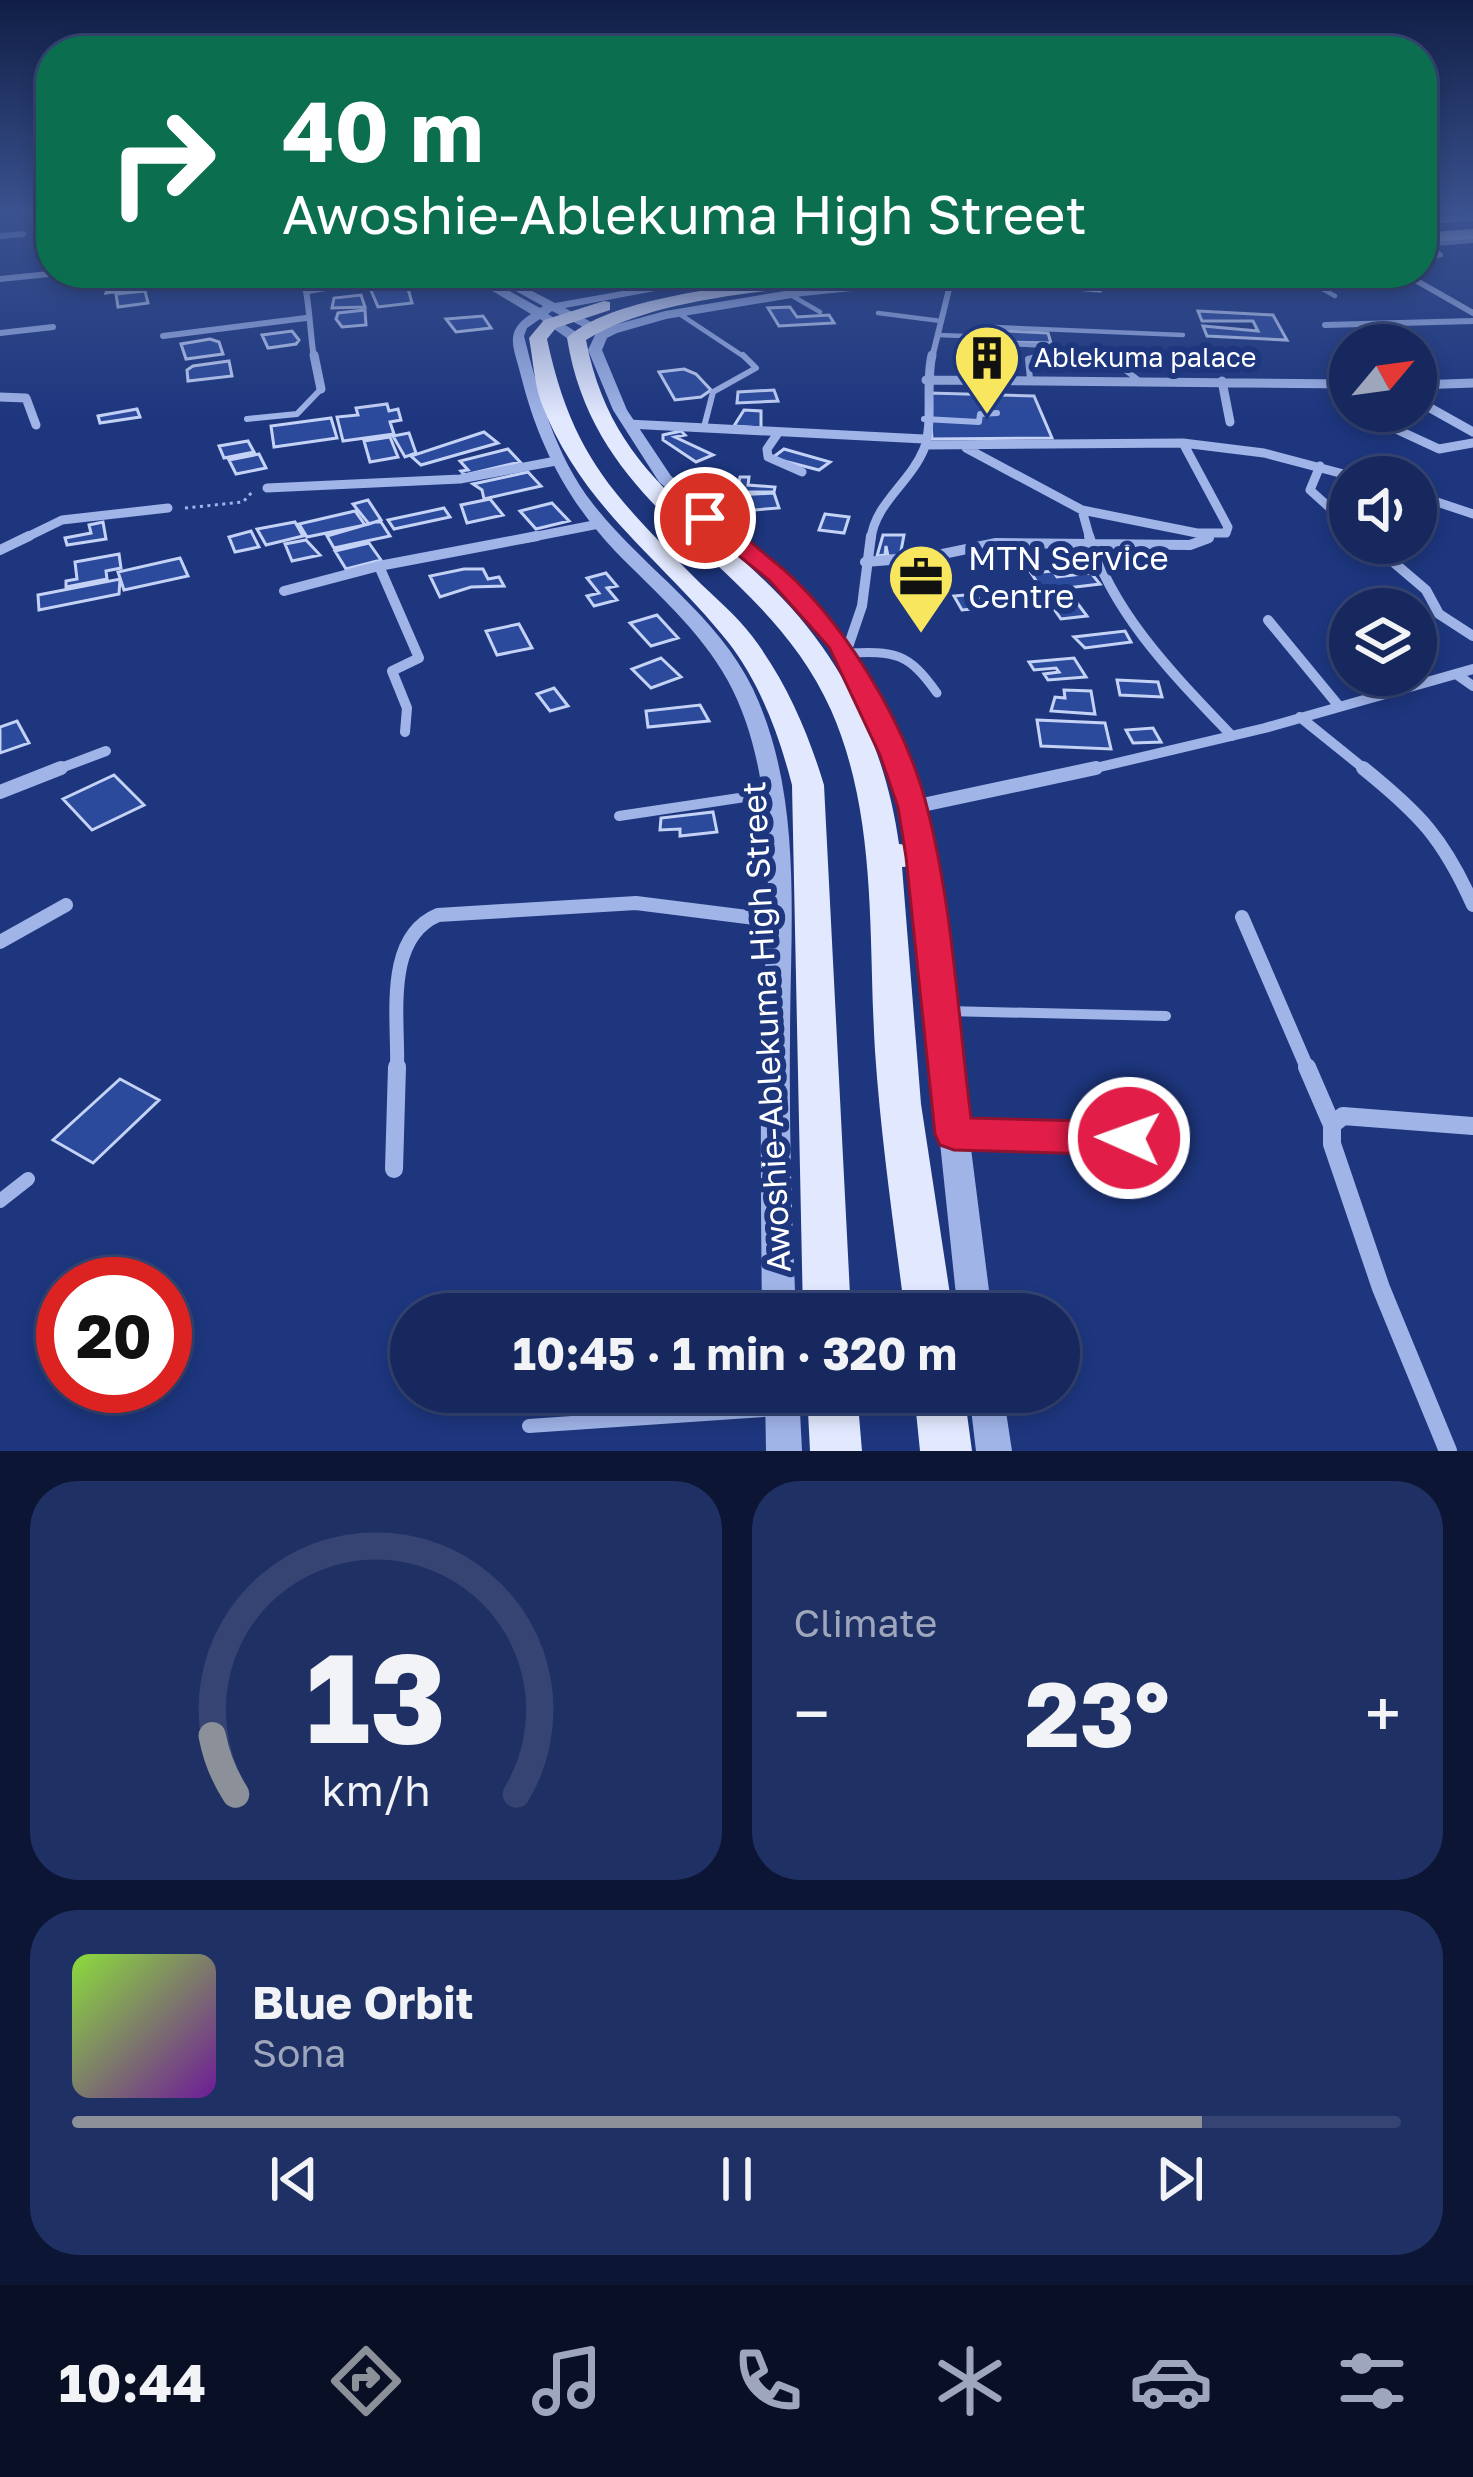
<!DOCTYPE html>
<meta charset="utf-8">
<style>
:root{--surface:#16285e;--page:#1f3064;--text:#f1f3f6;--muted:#9ea6bc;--line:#354473;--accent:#8c9099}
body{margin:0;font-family:"Golos Text",sans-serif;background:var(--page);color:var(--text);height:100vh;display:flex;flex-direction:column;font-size:45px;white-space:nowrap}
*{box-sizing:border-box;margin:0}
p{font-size:39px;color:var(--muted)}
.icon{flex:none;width:66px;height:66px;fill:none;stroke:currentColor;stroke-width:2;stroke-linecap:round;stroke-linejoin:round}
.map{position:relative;height:1451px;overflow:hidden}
.panel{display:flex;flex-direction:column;gap:30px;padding:30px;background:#0c1634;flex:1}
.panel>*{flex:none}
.hud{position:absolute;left:36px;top:36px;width:1401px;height:252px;border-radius:48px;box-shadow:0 6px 18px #0003,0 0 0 3px var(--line);background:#0b6e4f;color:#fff;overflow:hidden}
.needle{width:78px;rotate:61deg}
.tools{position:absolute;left:1329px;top:324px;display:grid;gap:24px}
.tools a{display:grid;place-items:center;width:108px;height:108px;border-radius:50%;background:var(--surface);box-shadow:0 6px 18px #0003,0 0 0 3px var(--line);font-size:60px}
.speed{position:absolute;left:36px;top:1257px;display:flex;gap:24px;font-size:60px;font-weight:700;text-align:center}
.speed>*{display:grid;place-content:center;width:156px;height:156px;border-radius:50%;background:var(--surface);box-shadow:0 6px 18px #0003,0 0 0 3px var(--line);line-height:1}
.speed .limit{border:18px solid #d22;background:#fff;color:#111}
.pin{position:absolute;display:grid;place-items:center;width:102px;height:102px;color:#fff;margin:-51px;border:6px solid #fff;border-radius:50%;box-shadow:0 3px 12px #0007}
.me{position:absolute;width:132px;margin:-66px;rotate:272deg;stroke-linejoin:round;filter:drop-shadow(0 0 9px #0008)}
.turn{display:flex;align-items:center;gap:42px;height:252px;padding:0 48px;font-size:54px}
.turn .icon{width:156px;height:156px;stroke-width:2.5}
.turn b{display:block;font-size:84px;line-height:102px}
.big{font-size:90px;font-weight:700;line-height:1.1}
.panel .widget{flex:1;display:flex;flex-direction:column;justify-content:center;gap:18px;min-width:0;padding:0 42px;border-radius:48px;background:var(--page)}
.panel .dial{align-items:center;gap:0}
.dial svg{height:312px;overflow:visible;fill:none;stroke:var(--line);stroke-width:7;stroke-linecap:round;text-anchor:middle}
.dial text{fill:var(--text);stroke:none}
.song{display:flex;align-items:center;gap:36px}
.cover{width:144px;height:144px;border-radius:18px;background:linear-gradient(135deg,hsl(90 70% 55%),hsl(280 70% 35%))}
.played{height:12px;border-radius:6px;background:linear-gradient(90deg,var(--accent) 85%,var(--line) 85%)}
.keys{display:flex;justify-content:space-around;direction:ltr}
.heat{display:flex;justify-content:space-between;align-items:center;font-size:66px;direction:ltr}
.panel .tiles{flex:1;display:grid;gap:30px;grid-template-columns:1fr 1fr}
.widget:last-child{grid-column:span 2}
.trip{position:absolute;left:390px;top:1293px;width:690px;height:120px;border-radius:60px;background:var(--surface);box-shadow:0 6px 18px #0003,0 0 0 3px var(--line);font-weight:700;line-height:120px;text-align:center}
.dock{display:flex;height:192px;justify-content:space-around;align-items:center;background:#091026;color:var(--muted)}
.dock .icon{width:84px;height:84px}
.dock .current{color:var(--accent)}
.dock b{font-size:54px;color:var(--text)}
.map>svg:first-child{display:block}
</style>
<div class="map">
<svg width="1473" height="1451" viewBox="0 0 1473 1451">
<rect width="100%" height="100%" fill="#1d367e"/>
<!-- building -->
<path fill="#2c4a9c" stroke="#c4d2f6" stroke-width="3" d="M144,276L139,288L106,293L113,278Z
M1039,280L1100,285V291L1038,286Z
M407,285L412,303L378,307L370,288Z
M145,291L148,303L118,307L116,294Z
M361,295L365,307L332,308L334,298Z
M790,307L797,317L829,315L834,323L779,326L768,308Z
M365,310L366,325L342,327L336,319L338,313Z
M1198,311L1273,315L1287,340L1207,336L1203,326L1258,331L1253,321H1202Z
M483,316L491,328L456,332L446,319Z
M292,331L299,340L296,344L268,348L262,335Z
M1006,331L1048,333L1051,343L1008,342Z
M210,339L219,342L223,354L186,359L181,344Z
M229,361L232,376L188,381L187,370L193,366Z
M684,369L696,374L711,390L701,397L675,400L659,372Z
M774,390L778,401L737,403L738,392Z
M929,393L1034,396L1052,438L932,439Z
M387,404L389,411L398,409L401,420L390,422L394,434L343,441L337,417L358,415L356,408Z
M137,409L140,417L100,423L98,416Z
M744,410L761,411V428L734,426Z
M331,418L337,438L274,447L271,426Z
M681,431L685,435L675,437L713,455L696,462L663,440V435Z
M484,432L498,443L421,465L411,456Z
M409,433L416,453L405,457L393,436Z
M390,437L398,457L370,462L364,441Z
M248,441L254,452L224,458L219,446Z
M508,449L520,462L465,475L461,471L468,470L460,461Z
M784,449L830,462L819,470L772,458Z
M259,454L266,468L236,474L229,460Z
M528,472L541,486L484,499L482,490L473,484Z
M740,477H749L748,485L775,487L774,492H737Z
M774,493L779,508L741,511L736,495Z
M490,499L503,515L467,523L461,505Z
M368,500L381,520L369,524L353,504Z
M552,503L569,521L536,529L520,511Z
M444,508L450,517L394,529L388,520Z
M355,511L365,525L307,537L299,524Z
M825,514L849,517L844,533L819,530Z
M103,522L106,539L67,545L65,538L91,533L89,525Z
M295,522L303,536L266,545L257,529Z
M375,522H381L390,536L334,548L327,536Z
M251,531L259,547L235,552L229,537Z
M883,535H904L900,556H888L886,546L885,555L877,556Z
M306,540L320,555L292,561L285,544Z
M369,543L381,560L346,569L335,551Z
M119,554L121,568L106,571L107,579L66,587V581L77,579L75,562Z
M180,558L188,576L124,590L118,572Z
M946,558L951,576L928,575L923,560Z
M464,569H483L488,579L499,577L504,586L471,587L440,597L430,576Z
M1053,571L1057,577L1091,573L1100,584L1043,591L1031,573Z
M606,573L617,586L607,588L617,600L594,606L587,596L599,593L587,578Z
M120,579L119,594L39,610L38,595Z
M1069,592L1087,616L1061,619L1044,595Z
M976,594L984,608L962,610L954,596Z
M657,615L678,638L651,646L630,623Z
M519,624L532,648L497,655L486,631Z
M1125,631L1131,642L1085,648L1074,637Z
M661,658L681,677L651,688L632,669Z
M1074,658L1086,677L1048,680L1044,674L1059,672L1056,668L1034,670L1029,662Z
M1117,680L1158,682L1162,697L1120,695Z
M554,688L568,706L550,711L537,694Z
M1064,690L1091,691L1095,714L1051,711L1055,697L1065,698Z
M700,705L709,721L648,727L646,711Z
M1037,720L1105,723L1111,749L1041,746Z
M17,721L29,743L0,753V727Z
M1153,728L1161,742L1133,743L1126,730Z
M114,775L144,805L92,830L63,799Z
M713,812L717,832L680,836V829L660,830L661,818Z
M120,1079L159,1100L93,1163L53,1140Z"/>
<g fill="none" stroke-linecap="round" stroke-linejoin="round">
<!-- path -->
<path stroke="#a0b4e8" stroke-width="3" stroke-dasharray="3 4.5" stroke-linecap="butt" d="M185,508L243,502L252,492"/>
<!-- service-far4 -->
<path stroke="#a0b4e8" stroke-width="4.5" d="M1422,259L1441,255L1424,244
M1294,273L1335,296
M307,292L381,279L376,273
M789,294L820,312
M678,313L746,358
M878,313L941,321
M938,335L992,337
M1049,346L995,343L994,327L1183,335
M1033,358L1057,353L1099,358"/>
<!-- service-far3 -->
<path stroke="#a0b4e8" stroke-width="6" d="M1086,355L1119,365L1142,383
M1030,379L1028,359L1044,355
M247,419L297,414L321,389
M924,419L979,422L980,414L997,413
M704,427L713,392L756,368L743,355"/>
<!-- service-far2 -->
<path stroke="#a0b4e8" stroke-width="9" d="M846,653C895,651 908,652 937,693"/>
<!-- service-far1 -->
<path stroke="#a0b4e8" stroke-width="10" d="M619,816L772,793
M946,1011L1166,1016"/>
<!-- service -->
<path stroke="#a0b4e8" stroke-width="14" d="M959,1134L1173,1140
M0,1201L28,1179
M529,1426L777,1409"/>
<!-- minor-far4 -->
<path stroke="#a0b4e8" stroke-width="6" d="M0,236L23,234
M180,273L205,279L265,273
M301,273C309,287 310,336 314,358
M1403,273L1473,313
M0,279L59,273
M1325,325L1473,321
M0,333L53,327
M163,336L306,318
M932,358L952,277"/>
<!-- minor-far3 -->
<path stroke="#a0b4e8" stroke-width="9" d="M314,355L321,389
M926,380L1350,384
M1222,381L1230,422
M1416,385L1473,383
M0,397L26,398L36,425
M1416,400L1473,432
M628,424L924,439
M1385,424L1439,449L1473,443
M778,433L767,449L768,457L802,472
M926,445L1183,443L1264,453L1355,477
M966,448L1082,510L1197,533H1226L1228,527L1183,443
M1320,466L1310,490L1350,526
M267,488L460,479L556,461
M1416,495L1473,514
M1082,510L1090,539
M23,539L62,520L168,508
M522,539L599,524
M871,539C875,503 910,483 924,449C934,422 925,384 932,355"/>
<!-- minor-far2 -->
<path stroke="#a0b4e8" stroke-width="10" d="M1089,536C1113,615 1176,677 1232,736
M1371,543L1426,590L1439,614L1473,636
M0,550L29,536
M865,562L928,557L996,543L1190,545L1209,538
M379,566L419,658L392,671L407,708L405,732
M284,591L379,566L537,536
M1268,620L1338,705
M846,653L862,606L871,536
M1456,674L1473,686
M1300,717L1367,771
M53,771L106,751
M1083,771L1265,728L1473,669"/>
<!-- minor-far1 -->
<path stroke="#a0b4e8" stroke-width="14" d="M1363,768C1420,814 1443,838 1473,905
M0,792L61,768
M913,807L1096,768
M1242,917L1308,1070
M0,942L66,905
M397,1070C399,1020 383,938 438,915L636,903L779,921"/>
<!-- minor -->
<path stroke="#a0b4e8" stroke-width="18" d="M1307,1067L1332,1125V1144L1381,1288L1448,1451
M1332,1125L1343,1116L1473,1126
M394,1169L397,1067"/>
<!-- tertiary -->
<path fill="#a0b4e8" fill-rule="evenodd" d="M1473,215V221L1422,224V218Z
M1473,237V243L1422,247V241Z
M462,273H477L540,308L543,306L501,283V279H509L555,303L723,273H750L565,308L593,323V329L589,330L552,311L548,314L581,335V341H571L540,319L527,328L524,336C539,395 555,455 593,504C643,568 717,614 753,689C804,797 790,925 790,1040C789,1132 792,1223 796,1314H762C761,1223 760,1132 762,1040C765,925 785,787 728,681C700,630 655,592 615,551C567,500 538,444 521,376C514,347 503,332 531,314Z
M962,273H1004L998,276L803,296L666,319L617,333L607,338L602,350L627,410L671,476L784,571L856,653L905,755L924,807L934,857L992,1314H958L910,857L902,807L883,755L837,655L772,579L659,482L613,410L588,350L596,333L607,327L665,311L803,288Z
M765,1392H799L802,1451H766Z
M969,1392H1003L1012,1451H976Z"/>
<!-- primary -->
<path fill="#e2e8fe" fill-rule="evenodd" d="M1473,229V239L1422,243V233Z
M859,273H918L910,278C817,287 664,291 586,340C611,471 697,510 782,598C847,666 886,751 899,844L934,849L939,857L934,865L902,867L921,1104L953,1314H905C894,1227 881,1139 875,1051C868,937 878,817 831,710C762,556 596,519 567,338C617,290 788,280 859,273Z
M604,301L610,302V310L556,328L547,339C572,456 613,494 694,577C713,596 736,615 752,636C786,681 808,732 824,785L851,1314H803L792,785C779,735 760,683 728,642C661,558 581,507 541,402C534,382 533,359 529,338L544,320Z
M807,1392H857L862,1451H810Z
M914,1392H964L972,1451H920Z"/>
</g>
<!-- sky -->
<linearGradient id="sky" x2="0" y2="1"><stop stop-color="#101e45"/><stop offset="0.51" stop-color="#3a528f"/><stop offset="1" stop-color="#3a528f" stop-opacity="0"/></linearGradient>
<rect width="1473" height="418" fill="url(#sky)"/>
<!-- route -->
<path fill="#e11d48" stroke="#92132f" stroke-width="3" d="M705,511C729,519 751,544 771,559C841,614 907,724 928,811C953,910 958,1017 971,1118L1129,1122L1142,1127L1148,1138L1142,1150L1129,1155L954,1150L940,1145L935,1134L906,857L898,807L880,755L829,647L769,580L697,522V513Z"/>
<!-- icons -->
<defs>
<g id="building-pin" transform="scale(3.45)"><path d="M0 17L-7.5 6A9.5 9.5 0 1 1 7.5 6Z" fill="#f8e75e" stroke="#1d367e"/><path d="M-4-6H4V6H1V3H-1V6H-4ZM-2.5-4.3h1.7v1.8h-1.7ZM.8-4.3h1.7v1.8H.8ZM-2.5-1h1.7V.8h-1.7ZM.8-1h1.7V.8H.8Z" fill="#111"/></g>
<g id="office-pin" transform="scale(3.45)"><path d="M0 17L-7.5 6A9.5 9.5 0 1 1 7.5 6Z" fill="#f8e75e" stroke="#1d367e"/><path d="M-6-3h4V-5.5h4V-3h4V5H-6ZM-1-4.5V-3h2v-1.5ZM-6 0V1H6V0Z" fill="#111"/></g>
</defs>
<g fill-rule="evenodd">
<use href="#building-pin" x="987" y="358"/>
<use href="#office-pin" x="921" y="577"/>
</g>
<g text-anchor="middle" stroke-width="12" stroke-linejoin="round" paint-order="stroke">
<!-- far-poi labels -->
<g font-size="27" fill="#fff" stroke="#1d367e" text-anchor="start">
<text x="1034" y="367">Ablekuma palace</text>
</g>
<!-- poi labels -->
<g font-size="33" fill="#fff" stroke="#1d367e" text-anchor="start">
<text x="968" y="570">MTN Service<tspan x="968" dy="38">Centre</tspan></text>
</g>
<!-- street labels -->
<g font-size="33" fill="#fff" stroke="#1d367e">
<text transform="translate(766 1027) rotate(-93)" y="12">Awoshie-Ablekuma High Street</text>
</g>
</g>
</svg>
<div class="tools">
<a><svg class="needle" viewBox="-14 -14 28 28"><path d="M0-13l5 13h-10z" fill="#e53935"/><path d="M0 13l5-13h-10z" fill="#9ea6bc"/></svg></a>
<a><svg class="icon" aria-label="sound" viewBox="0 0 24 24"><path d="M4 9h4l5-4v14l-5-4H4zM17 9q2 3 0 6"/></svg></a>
<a><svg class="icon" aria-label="layers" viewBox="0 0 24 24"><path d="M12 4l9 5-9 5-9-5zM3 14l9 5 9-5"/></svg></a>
</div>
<div class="speed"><div class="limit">20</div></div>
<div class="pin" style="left:705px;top:518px;background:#d93025"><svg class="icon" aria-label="arrive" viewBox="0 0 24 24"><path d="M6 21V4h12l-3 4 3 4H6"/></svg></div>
<svg class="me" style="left:1129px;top:1138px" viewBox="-20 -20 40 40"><circle r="17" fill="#e11d48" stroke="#fff" stroke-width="3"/><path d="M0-11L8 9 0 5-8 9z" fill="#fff"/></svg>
<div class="trip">10:45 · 1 min · 320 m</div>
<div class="hud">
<div class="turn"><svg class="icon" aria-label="right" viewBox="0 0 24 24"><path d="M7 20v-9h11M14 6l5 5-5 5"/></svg><div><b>40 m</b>Awoshie-Ablekuma High Street</div></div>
</div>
</div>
<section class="panel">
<div class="tiles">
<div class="widget dial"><svg viewBox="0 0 100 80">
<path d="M14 69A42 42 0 1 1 86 69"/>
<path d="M14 69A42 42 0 0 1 8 54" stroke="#8c9099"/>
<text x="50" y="56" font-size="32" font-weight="700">13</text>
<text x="50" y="72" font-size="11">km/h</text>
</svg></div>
<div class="widget"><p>Climate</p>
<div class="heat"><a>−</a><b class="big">23°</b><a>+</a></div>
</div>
<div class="widget">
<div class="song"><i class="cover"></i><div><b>Blue Orbit</b><p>Sona</p></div></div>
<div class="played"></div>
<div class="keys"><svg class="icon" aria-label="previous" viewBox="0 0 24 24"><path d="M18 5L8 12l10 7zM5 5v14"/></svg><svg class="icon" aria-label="pause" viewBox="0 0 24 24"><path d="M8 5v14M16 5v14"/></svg><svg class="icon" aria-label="next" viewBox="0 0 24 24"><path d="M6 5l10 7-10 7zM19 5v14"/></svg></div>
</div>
</div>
</section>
<nav class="dock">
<b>10:44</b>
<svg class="icon current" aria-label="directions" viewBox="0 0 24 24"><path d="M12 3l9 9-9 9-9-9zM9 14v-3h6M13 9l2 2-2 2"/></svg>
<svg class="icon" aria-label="music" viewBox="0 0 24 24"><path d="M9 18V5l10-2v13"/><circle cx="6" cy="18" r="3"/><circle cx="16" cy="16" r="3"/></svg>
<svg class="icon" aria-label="phone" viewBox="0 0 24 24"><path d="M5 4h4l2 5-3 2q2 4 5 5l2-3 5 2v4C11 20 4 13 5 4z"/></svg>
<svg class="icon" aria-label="climate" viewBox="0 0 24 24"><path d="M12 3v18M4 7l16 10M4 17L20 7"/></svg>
<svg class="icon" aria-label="car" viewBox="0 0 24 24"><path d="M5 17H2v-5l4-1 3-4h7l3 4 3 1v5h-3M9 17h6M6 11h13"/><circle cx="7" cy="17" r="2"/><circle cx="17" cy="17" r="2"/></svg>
<svg class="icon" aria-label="filters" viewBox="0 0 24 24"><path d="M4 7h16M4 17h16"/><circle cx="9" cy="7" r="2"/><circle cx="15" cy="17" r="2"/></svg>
</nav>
